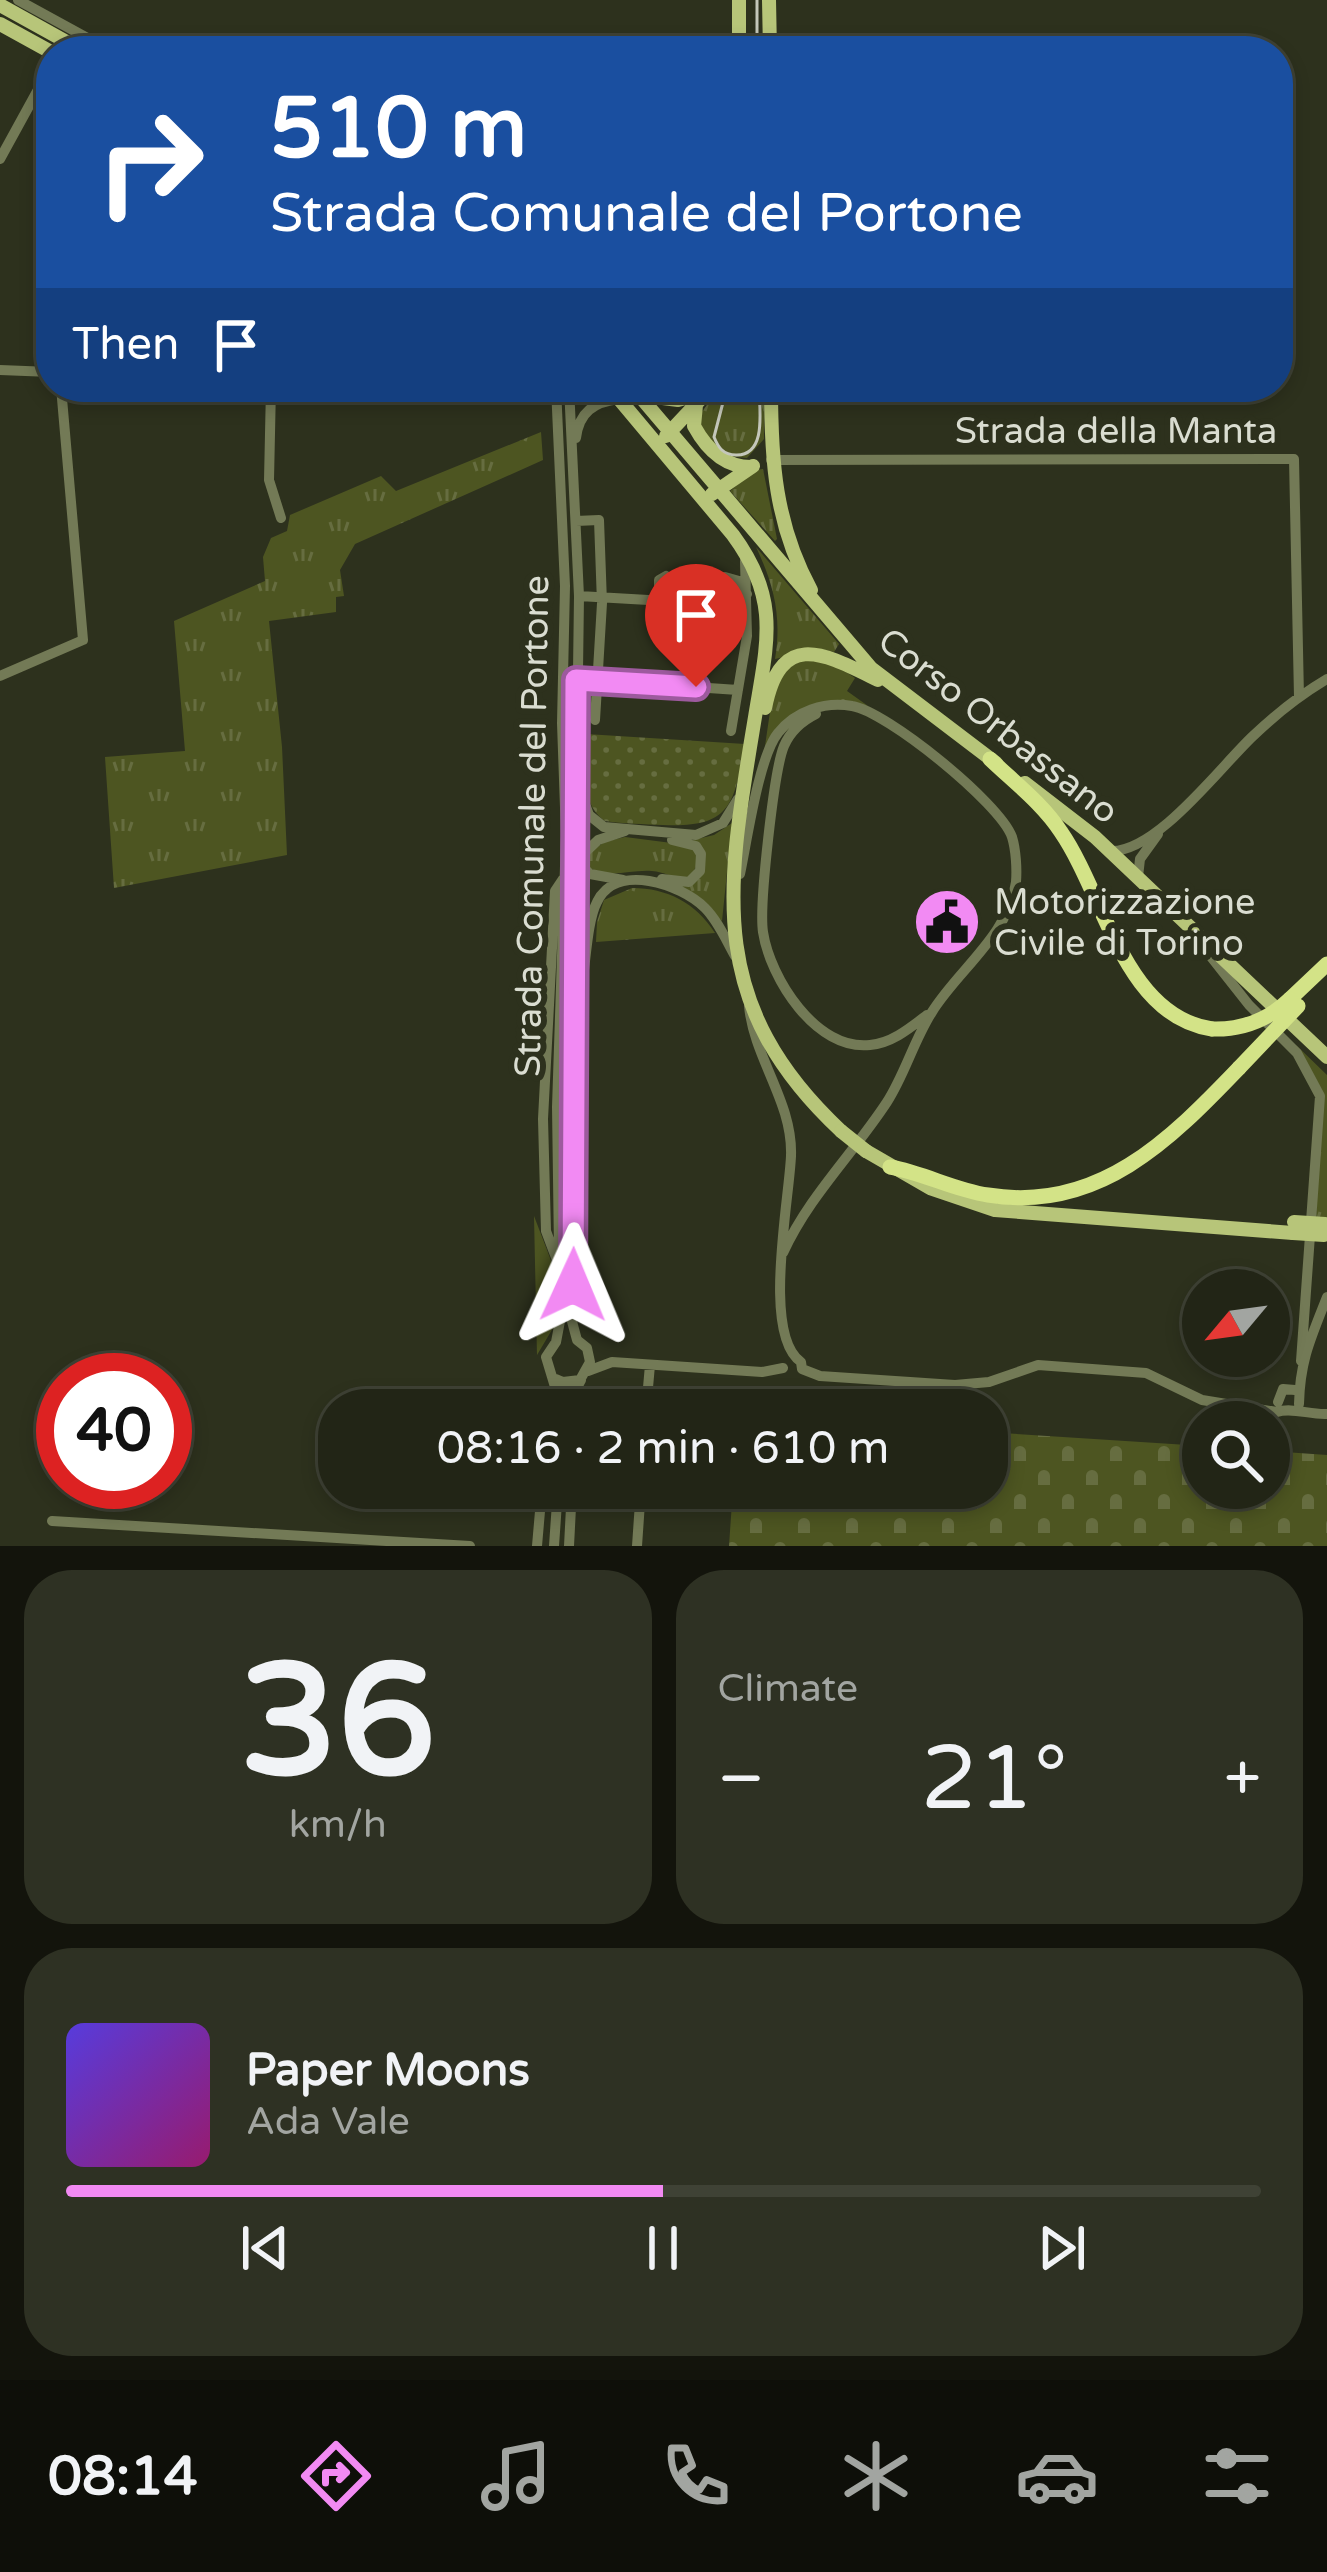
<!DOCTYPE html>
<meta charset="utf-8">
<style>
:root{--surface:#222516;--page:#2e3123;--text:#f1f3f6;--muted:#a2a5a1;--line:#3f4235;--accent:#f28af3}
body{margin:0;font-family:"Varela Round",sans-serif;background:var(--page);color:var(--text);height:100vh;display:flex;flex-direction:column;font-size:45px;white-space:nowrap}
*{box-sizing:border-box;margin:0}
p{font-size:39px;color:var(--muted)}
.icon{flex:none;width:66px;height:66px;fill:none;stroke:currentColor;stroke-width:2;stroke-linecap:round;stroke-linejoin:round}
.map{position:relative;height:1546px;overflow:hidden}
.side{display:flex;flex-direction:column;gap:24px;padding:24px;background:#13140c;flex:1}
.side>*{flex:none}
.guide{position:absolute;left:36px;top:36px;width:1257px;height:366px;border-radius:48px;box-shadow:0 6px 18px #0003,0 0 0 3px var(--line);background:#1a4fa0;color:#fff;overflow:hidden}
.needle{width:78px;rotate:241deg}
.tools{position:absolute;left:1182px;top:1269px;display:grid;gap:24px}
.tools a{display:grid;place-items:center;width:108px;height:108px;border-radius:50%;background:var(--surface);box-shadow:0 6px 18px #0003,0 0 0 3px var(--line);font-size:60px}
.speed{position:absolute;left:36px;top:1353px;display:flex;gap:24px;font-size:60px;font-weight:700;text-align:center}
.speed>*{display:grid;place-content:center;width:156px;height:156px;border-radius:50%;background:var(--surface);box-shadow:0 6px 18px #0003,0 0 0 3px var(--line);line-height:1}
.speed .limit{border:18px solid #d22;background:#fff;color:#111}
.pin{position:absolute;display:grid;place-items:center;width:102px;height:102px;color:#fff;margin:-123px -51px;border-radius:50% 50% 50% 0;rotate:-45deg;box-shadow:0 0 12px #0007}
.pin .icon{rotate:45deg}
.me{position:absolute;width:132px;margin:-66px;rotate:1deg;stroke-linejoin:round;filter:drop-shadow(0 0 9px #0008)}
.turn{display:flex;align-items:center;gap:42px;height:252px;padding:0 36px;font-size:54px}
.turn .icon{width:156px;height:156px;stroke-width:2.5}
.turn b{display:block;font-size:84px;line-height:102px}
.then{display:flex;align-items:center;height:114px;padding:0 36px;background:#0003;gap:24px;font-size:45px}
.big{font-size:90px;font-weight:600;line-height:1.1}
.side .card{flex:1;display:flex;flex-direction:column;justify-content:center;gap:18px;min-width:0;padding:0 42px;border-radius:48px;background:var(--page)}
.side .dial{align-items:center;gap:0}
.dial b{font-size:156px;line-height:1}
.song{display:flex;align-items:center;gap:36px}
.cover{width:144px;height:144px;border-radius:18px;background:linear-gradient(135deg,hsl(250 70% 55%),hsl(320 70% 35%))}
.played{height:12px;border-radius:6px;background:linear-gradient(90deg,var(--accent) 50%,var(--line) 50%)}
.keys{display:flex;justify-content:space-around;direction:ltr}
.heat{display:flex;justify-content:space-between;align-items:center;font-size:66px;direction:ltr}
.side .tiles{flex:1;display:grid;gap:24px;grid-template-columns:1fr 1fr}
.card:last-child{grid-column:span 2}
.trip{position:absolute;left:318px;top:1389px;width:690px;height:120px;border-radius:48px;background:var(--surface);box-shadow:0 6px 18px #0003,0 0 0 3px var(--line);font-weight:600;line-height:120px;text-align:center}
.dock{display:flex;height:192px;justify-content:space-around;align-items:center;background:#0e0f09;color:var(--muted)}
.dock .icon{width:84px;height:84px}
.dock .current{color:var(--accent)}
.dock b{font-size:54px;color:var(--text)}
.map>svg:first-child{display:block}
</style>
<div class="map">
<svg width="1327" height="1546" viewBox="0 0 1327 1546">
<defs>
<pattern id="grass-tufts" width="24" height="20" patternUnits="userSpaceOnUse" patternTransform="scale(3)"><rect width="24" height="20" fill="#4d5521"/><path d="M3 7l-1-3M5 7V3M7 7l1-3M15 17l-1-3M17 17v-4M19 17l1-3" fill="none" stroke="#666d40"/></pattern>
<pattern id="cemetery-stones" width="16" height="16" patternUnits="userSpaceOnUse" patternTransform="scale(3)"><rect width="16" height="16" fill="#4d5521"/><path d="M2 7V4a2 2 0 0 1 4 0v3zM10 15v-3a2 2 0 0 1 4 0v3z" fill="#666d40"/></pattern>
<pattern id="park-dots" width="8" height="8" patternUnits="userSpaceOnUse" patternTransform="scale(3)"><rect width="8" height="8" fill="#4d5521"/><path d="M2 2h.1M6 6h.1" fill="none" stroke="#666d40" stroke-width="1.8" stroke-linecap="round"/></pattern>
</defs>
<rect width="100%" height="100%" fill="#2d311d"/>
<!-- grass -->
<path fill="url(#grass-tufts)" d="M720,387H764V439L747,458L725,456L700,428L701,413Z
M541,432L543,460L355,544L340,570L344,596L336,597V612L269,621L282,747L287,855L114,888L105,757L185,751L174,621L265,581L263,557L271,538L287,531L290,515L381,476L396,491Z
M763,469L777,539L775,541L730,491L755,470Z
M756,547L839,644L834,652L821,649L775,659C782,617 774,585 756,547Z
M804,659L830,661L855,678L847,691L868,706L829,701L765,746L771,705L782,672Z
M732,823L722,921L681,886L702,872L693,840L714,835Z
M625,837L687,845L696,853L698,862L691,877C675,881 667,872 652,871C627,869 606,882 583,863V858L604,842Z
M632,888C667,888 696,903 715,933L596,942L597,922L604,900Z
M567,892H573L570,1268L567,1303L561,1093Z
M1296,1045L1327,1075V1221L1316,1219L1322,1090Z
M534,1216L555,1271L556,1323L537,1355Z"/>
<!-- cemetery -->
<path fill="url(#cemetery-stones)" d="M987,1432L1203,1446V1488H1269V1451L1327,1455V1546H729L733,1488H987Z"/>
<!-- park -->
<path fill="url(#park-dots)" d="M586,734L745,744C734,805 731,828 663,825C644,824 624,824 605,821C578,802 586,764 586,734Z"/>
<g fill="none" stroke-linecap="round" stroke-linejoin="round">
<!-- minor -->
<path stroke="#737a56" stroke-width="10" d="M18,0L111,51
M0,159L51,66
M0,370L51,372
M271,387L269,480L281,518
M556,387L565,586L562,723L566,836L557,1107L560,1321L556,1342L546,1357L562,1410
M576,438C579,412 594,402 619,399
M771,460L1294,459L1299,697
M576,521L599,520L602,603L595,720
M579,596L683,602L682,595L666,576L659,580V601
M683,602L697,598L725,577L739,581L747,594
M0,676L83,640L61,387
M576,679L738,690
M816,714C802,721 790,732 784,746C774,770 759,905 763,932C770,978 816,1051 870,1045C892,1043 910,1028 927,1015
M731,731L747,636L745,561
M580,790L589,815L604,827L696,835L723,823L738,799
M1111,851C1157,852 1220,767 1253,736C1276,714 1300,695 1327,679
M578,859L598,840L625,831
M576,860L590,874L623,880
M740,874C747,841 759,756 778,733C795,711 825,701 852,706C886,711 1000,803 1012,837C1016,850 1017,869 1016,882C1009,935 958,970 932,1012C914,1040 905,1074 887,1102C853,1154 809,1196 783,1253
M1138,877L1140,859L1158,834
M662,879L689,882L700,871L701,854L696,846L672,840
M1200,943L1249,1005L1297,1053L1320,1096L1301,1361
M580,995C586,970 586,923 597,902C616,862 681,884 705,908C718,921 726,940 735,956
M749,1006C754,1059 793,1102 791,1156C789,1202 762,1335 801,1362L802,1369
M558,1263L546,1231L543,1119L555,891L563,879
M802,1369L820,1376L955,1385L989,1382L1038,1365L1146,1373L1202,1400L1277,1412C1292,1407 1310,1415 1327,1414
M588,1371L612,1362L762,1372L783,1368
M556,1379L563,1382L580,1380L590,1362L587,1348L577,1340L570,1314L575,1256L572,1124L579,596L569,387
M1278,1402L1283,1389L1295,1390
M1299,1404C1300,1361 1310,1340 1327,1297
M575,1410V1391L581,1380
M646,1410L650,1365
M52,1521L470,1546
M537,1546L542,1488
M554,1546L558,1488
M569,1546L572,1488
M637,1546L641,1488"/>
<!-- major -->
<path stroke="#b7c579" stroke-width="14" d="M739,0V51
M769,0L770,51
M0,5L83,51
M0,24L51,52
M609,387L733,535C781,600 767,643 755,717C727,886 703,1002 841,1131
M632,387L871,668L996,763
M771,387C771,460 775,524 811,590
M640,395L678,400L705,392
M696,405L694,426C706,448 724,467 751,467
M666,436L712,387
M712,494L753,466
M765,708C781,628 825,654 878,680
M1025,783L1095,837L1327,1057
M866,1151L930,1188L995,1210L1293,1233"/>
<!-- highway -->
<path stroke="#d3e387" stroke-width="15" d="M990,759C1014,782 1043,804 1061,832C1105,896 1124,1016 1212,1029
M1290,999L1327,964
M890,1167C924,1173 954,1190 988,1195C1098,1213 1170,1140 1239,1068"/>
<!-- tram -->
<path stroke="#c4c7ba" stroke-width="3" d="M757,0V51
M727,387L714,437C718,447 723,455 736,455C768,456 759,407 759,387"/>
<!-- major-bridge -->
<path stroke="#b7c579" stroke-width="14" d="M841,1131L866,1151
M1294,1222L1325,1224
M1293,1233L1324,1235"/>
<!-- highway-bridge -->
<path stroke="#d3e387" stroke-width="15" d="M1212,1029C1242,1030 1268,1020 1290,999
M1239,1068L1298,1006"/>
</g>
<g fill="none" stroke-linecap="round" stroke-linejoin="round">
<!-- route casing -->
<g stroke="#9d5a9e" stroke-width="30">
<path id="route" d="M573,1285L576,680L696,687"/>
</g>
<!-- route -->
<use href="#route" stroke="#f28af3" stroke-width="21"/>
</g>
<!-- icons -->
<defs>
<g id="civic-disc" transform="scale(3.45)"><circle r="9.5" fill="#f28af3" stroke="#2d311d"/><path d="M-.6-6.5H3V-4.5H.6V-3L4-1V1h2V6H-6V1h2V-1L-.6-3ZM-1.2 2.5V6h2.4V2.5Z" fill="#111"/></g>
</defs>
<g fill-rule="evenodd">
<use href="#civic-disc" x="947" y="922"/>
</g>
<g text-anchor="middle" stroke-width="12" stroke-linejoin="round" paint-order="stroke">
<!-- street labels -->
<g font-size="36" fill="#daddd1" stroke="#2d311d">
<text x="1116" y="443">Strada della Manta</text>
<text transform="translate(999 725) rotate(38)" y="13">Corso Orbassano</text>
<text transform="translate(531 826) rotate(-89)" y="13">Strada Comunale del Portone</text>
</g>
<!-- poi labels -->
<g font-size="36" fill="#daddd1" stroke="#2d311d" text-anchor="start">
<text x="994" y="914">Motorizzazione<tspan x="994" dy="41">Civile di Torino</tspan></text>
</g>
</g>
</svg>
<div class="tools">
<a><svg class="needle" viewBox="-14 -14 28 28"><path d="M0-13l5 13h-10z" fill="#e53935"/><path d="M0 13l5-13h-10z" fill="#a2a5a1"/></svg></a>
<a><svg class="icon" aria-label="search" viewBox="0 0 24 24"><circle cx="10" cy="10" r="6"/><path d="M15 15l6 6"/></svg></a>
</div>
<div class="speed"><div class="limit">40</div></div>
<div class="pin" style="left:696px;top:687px;background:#d93025"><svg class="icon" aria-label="arrive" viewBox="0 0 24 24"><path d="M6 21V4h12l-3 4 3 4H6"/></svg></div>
<svg class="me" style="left:573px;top:1285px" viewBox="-20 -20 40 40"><path d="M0-17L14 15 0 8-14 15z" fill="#f28af3" stroke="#fff" stroke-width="4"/></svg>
<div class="trip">08:16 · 2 min · 610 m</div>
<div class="guide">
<div class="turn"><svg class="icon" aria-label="right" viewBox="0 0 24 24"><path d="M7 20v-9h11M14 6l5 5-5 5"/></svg><div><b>510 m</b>Strada Comunale del Portone</div></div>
<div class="then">Then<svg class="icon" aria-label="arrive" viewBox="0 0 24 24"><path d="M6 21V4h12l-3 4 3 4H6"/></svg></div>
</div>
</div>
<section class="side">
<div class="tiles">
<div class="card dial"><b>36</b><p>km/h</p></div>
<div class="card"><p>Climate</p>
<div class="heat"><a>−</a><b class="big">21°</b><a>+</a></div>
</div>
<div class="card">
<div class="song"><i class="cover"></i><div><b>Paper Moons</b><p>Ada Vale</p></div></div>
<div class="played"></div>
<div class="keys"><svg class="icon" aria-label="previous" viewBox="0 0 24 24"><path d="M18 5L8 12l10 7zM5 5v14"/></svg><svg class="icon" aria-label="pause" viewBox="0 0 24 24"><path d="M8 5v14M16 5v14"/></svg><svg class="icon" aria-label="next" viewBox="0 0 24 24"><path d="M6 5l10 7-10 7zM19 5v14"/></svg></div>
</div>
</div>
</section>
<nav class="dock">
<b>08:14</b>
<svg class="icon current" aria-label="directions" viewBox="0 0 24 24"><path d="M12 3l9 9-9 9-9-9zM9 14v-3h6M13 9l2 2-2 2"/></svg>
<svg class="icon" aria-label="music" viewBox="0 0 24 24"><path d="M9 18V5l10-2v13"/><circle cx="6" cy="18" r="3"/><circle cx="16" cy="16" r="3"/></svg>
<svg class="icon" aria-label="phone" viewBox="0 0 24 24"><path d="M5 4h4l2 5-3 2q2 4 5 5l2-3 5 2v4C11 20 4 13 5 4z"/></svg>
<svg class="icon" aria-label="climate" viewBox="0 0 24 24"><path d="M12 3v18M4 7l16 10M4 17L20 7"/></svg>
<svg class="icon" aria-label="car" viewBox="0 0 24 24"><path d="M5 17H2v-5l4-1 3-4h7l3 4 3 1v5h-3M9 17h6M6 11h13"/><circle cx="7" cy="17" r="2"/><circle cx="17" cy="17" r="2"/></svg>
<svg class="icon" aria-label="filters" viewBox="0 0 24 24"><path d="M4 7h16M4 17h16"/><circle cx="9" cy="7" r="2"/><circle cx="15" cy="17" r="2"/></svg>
</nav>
